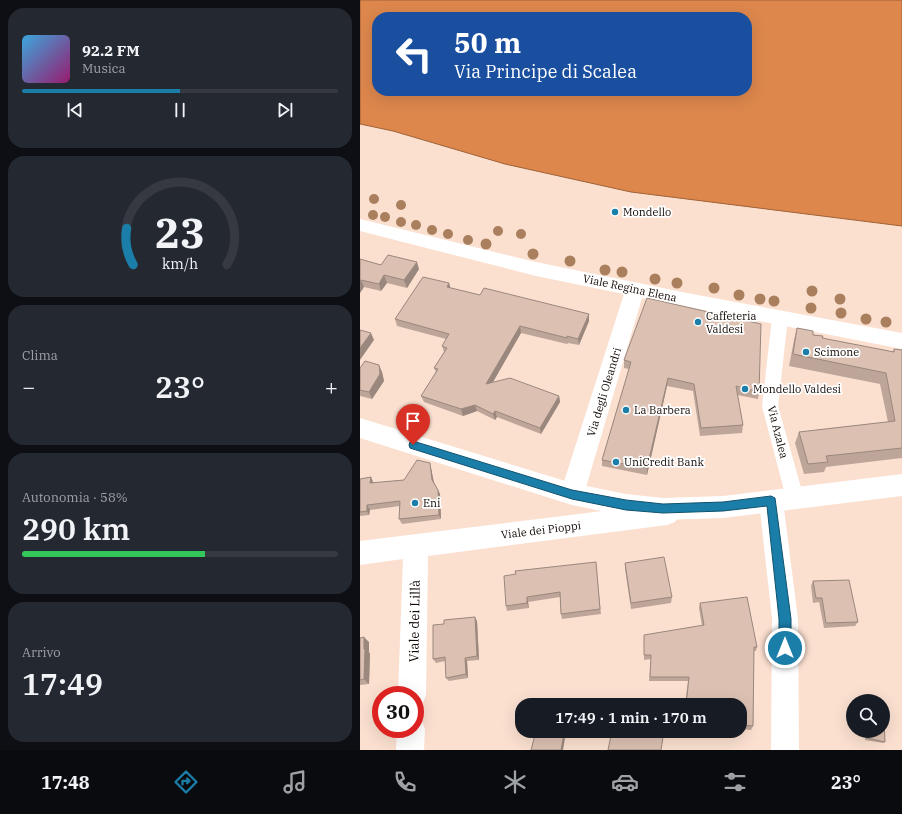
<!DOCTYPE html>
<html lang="it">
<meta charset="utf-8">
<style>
:root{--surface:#171b24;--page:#242831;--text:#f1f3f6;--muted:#9ea1a6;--line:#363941;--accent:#1a7ea9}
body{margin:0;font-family:"IBM Plex Serif",serif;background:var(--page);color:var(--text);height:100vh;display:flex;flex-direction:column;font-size:15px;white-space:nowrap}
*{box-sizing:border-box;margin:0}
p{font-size:13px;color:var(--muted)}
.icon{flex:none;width:22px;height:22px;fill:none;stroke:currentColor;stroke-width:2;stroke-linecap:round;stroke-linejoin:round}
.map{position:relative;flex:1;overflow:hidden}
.side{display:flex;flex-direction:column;gap:8px;padding:8px;background:#0d0f14;width:360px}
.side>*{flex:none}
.banner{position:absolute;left:12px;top:12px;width:380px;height:84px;border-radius:16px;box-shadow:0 4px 16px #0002;background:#1a4fa0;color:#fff;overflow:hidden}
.controls{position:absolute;left:486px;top:694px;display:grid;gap:8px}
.controls a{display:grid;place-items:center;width:44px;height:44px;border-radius:50%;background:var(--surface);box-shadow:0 4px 16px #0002;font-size:20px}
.speed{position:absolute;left:12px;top:686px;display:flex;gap:8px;font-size:20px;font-weight:700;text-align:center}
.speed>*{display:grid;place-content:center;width:52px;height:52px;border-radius:50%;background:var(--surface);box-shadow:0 4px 16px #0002;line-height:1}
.speed .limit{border:6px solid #d22;background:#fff;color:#111}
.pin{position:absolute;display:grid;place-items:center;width:34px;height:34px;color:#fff;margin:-41px -17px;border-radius:50% 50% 50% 0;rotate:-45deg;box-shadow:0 0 4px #0007}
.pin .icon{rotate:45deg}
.me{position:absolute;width:44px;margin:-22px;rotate:0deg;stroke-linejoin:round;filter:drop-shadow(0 0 3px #0008)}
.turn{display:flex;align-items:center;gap:14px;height:84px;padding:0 16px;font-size:18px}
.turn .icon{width:52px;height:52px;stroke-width:2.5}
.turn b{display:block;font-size:28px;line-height:34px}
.big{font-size:30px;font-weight:600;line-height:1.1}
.side .card{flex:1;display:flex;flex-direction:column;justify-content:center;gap:6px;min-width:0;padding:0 14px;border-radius:16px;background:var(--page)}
.side .dial{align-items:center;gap:0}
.dial svg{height:104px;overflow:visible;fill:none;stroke:var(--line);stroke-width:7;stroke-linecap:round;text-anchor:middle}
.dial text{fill:var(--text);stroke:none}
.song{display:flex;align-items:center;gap:12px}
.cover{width:48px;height:48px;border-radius:6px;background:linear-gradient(135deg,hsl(200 70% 55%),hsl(320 70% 35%))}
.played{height:4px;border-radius:2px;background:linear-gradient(90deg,var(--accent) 50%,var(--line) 50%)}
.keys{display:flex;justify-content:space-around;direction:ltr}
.heat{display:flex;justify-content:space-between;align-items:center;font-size:22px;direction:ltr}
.charge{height:6px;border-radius:3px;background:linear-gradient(90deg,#34c759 58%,var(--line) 0)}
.trip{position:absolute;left:155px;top:698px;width:232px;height:40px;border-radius:16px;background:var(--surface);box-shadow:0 4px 16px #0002;font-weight:600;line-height:40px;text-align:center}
.tab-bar{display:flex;height:64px;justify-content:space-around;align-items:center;background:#090b0e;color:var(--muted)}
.tab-bar .icon{width:28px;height:28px}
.tab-bar .on{color:var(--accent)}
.tab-bar b{font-size:18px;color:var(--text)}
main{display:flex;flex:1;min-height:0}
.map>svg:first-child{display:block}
</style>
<main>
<section class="side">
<div class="card">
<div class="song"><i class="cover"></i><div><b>92.2 FM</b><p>Musica</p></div></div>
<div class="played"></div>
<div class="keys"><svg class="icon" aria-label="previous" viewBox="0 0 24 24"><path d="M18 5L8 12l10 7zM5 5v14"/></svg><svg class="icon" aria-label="pause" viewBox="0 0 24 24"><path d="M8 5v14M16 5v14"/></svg><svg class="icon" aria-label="next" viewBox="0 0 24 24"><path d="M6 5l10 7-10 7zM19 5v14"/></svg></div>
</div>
<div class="card dial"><svg viewBox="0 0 100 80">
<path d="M14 69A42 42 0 1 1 86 69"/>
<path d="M14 69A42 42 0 0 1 9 41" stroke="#1a7ea9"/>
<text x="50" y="56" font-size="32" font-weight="700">23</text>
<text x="50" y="72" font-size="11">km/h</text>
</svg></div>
<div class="card"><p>Clima</p>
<div class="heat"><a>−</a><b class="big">23°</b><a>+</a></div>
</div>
<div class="card"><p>Autonomia · 58%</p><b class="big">290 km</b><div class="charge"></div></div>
<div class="card"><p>Arrivo</p><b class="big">17:49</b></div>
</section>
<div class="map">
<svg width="542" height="750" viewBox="0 0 542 750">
<rect width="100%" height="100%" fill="#fbe0d0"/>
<!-- water -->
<path fill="#dd874d" stroke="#a06137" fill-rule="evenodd" d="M0,0H542V226L271,192L145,164L33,131L0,124ZM17,17H387V91H17Z"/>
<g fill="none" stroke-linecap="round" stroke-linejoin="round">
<!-- pedestrian -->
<path fill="#fff" fill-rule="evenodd" d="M420,312L425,314L428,318L418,406L444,498L441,504L435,506L429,504L426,498L402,406L412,318L415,314Z"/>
<!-- minor -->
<path fill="#fff" fill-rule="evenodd" d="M0,219L176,262L327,293L542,333V349L282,298L224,494L220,501L212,504L204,501L200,494L264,294L176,276L0,231Z
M411,490L419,494L423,501L438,619L439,750H411L412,619L399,501L403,494Z
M307,503L315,506L319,514L315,522L307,525L68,556L66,695L62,705L55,707V695H38L43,559L0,565V541Z
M55,717L61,719L65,729L64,750H36L37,729H55Z"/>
<!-- secondary -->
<path fill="#fff" fill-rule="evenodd" d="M0,418L212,483L266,494L303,498L363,496L542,474V496L363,518L303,520L266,516L212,505L0,438Z"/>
</g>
<!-- trees -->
<g fill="#a97f5e">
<circle cx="14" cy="199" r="5"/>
<circle cx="41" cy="205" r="5"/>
<circle cx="13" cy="215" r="5"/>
<circle cx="25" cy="217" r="5"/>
<circle cx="41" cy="222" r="5"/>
<circle cx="56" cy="225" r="5"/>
<circle cx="72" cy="230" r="5"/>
<circle cx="138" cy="231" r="5"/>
<circle cx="88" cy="234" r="5"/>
<circle cx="161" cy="234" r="5"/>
<circle cx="108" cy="240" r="5"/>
<circle cx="126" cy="244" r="5.5"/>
<circle cx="173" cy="254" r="5.5"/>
<circle cx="210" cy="261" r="5.5"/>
<circle cx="245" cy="270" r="5.5"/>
<circle cx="262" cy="272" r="5.5"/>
<circle cx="295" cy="279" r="5.5"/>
<circle cx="317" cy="283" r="5.5"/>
<circle cx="354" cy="288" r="5.5"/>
<circle cx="452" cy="291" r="5.5"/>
<circle cx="379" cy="295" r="5.5"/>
<circle cx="400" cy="299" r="5.5"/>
<circle cx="480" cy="299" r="5.5"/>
<circle cx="414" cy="301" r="5.5"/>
<circle cx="451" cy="308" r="5.5"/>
<circle cx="481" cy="313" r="5.5"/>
<circle cx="506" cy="319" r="5.5"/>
<circle cx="526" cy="322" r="5.5"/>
</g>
<!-- wall -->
<path fill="#bda699" d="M0,259L21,265L59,269L47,288L27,283L21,291L4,287L0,293Z
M89,283L90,288L120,295L229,314V321L219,345L208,343L207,344L161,333L132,383L199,396L200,402L181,434L137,417L135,420L117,411L103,416L64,402L61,396L76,372L74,368L84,352L82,346L86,339L37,326L35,319Z
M437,328L462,338L533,352L534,349L542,350V458L466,467L464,472L444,474L435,443L439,432L528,422L520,384L429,366L434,340Z
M264,360L399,392L398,399L377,395L383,425L382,433L340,436L333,391L307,386L287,475L242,466V460L269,369L264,368Z
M0,368L22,372L24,381L12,399L0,396Z
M70,463L71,468L74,482L80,494L81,519L42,524L39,519L40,506L10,510L9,515L0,516V479L11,477L13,483L44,480Z
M236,562L241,614L202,619L201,614L200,597L168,602L169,608L147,611L146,606Z
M265,563L312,597L311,603L271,609L265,569Z
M453,581L498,622L495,626L464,628L459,602L453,603L451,586Z
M340,603L397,647L396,651H394L393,726L391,730L380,729V705H325L328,681H289L291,659L284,660V639L342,626L339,608Z
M117,621L119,660L107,661L108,678L89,681L86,678L85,661L76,663L73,659Z
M0,638L9,642V652L10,654L9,684L0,685Z
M505,731H523L525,742L523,743L505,740Z"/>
<!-- shaded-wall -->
<path fill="#9a877d" d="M57,262L59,269L47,288L44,280Z
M24,275L27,283L21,291L19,284Z
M1,280L4,287L0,293V281Z
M89,283L91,290L87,287Z
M229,314V321L219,345L218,339Z
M160,326L161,333L128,391L126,384Z
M11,333L14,340L0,360V348Z
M19,365L22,372L24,381L12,399L9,392Z
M308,378L307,386L287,475V468Z
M199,396L200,402L181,434L180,428Z
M115,405L117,411L103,416L101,409Z
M135,411L137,417L135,420L133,414Z
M70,463L71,468L74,484L72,480Z
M11,477L13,482V488L10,483Z
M78,490L80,494L81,519L79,515Z
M7,505L10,510L9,515L7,511Z
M167,597L168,602L169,608L167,603Z
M115,617L117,621L119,660L117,656Z
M4,637L9,642V652L10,654L9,684L4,679Z
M105,658L107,661L108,678L106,674Z
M204,734L205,738L203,750H201Z"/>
<!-- building -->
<path fill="#dcc1b2" stroke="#9a877d" d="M28,255L57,262L44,280L24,275L19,284L1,280L0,281V259L21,265Z
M63,277L89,283L87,287L120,295L124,288L229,314L218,339L207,336V338L160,326L126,384L150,378L199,396L180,428L135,411L133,414L115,405L101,409L61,396L78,369L74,368L87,348L82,346L89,334L35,319Z
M287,298L401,324L399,392L376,386L383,425L341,428L334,384L308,378L287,468L242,460L271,362L264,360Z
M437,328L453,331V335L463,336L462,338L534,352V349L542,350V448L466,456L468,462L448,464L439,432L535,421L526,373L433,354Z
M0,330L11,333L0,348Z
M5,361L19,365L20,374L9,392L0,390V368Z
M57,460L70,463L72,480L78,490L79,515L39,519L40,501L7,505V511L0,512V479L11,477L10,483L44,480Z
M304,557L312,597L271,603L265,563Z
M236,562L240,609L201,614L200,592L167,597V603L146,606L144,576L156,574L155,571Z
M489,580L498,622L466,623L462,598H456L453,581Z
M387,597L397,647H394L393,726L380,725V705H326L329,677H290L291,655H284V635L344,625L340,603Z
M115,617L117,656L105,658L106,674L86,678L85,657L73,659V625L84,624V620Z
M4,637V649H5L4,679L0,680V638Z
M523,718L524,719L525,742L507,738V731H523Z
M176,731H189L204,734L201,750H171Z
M252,731H304L301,750H248Z"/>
<!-- route -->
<path fill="#1a7ea9" stroke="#11526e" d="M53,441L212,490L266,500L303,504L363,502L411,496L415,498L431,619V648L429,652L425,654L421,652L419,648V619L407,506L363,511L303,513L266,510L212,499L53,449L50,448L49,445L50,442Z"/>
<!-- markers -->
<g fill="#1a7ea9" stroke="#fff" stroke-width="1.5">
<circle cx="255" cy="212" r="4"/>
<circle cx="338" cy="322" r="4"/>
<circle cx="446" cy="352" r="4"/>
<circle cx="385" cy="389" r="4"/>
<circle cx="266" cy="410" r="4"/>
<circle cx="256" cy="462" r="4"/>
<circle cx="55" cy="503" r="4"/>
</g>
<g text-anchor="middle" stroke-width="3.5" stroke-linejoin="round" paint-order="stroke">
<!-- poi labels -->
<g font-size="11" fill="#120905" stroke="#fff" text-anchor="start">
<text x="263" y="216">Mondello</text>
<text x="346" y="320">Caffeteria<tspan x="346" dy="13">Valdesi</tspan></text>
<text x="454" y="356">Scimone</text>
<text x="393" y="393">Mondello Valdesi</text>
<text x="274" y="414">La Barbera</text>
<text x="264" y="466">UniCredit Bank</text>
<text x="63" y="507">Eni</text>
</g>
<!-- street labels -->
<g font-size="11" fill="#120905" stroke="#fff">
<text transform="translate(270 288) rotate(12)" y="4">Viale Regina Elena</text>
<text transform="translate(244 392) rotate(-73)" y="4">Via degli Oleandri</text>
<text transform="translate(418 432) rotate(76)" y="4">Via Azalea</text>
<text transform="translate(181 530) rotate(-7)" y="4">Viale dei Pioppi</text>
</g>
<!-- near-street labels -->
<g font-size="13" fill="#120905" stroke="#fff">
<text transform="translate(54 621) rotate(-89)" y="5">Viale dei Lillà</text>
</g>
</g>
</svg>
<div class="controls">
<a><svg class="icon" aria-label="search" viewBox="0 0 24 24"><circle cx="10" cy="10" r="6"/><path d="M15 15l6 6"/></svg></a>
</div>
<div class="speed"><div class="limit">30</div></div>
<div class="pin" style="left:53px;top:445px;background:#d93025"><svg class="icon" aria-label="arrive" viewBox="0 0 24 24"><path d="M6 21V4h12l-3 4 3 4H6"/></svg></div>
<svg class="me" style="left:425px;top:648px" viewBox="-20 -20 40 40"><circle r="17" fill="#1a7ea9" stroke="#fff" stroke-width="3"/><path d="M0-11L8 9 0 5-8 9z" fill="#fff"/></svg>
<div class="trip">17:49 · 1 min · 170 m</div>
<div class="banner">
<div class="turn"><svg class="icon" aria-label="left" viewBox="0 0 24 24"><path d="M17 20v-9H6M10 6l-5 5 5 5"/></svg><div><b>50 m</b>Via Principe di Scalea</div></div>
</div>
</div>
</main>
<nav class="tab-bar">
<b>17:48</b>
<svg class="icon on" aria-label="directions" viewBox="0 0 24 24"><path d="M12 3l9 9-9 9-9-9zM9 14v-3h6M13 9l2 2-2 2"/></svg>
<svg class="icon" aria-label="music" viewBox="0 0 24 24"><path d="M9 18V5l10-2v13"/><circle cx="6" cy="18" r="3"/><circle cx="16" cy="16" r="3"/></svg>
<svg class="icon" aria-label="phone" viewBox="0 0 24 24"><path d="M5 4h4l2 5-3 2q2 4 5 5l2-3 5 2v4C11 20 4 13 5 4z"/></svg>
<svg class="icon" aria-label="climate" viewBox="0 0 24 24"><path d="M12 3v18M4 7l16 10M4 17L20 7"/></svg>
<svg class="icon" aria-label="car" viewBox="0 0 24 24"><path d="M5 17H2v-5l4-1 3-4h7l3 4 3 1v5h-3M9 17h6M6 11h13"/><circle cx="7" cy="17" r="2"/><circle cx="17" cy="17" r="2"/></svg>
<svg class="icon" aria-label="filters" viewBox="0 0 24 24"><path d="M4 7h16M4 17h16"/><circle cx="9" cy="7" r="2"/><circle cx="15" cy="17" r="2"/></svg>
<b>23°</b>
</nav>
